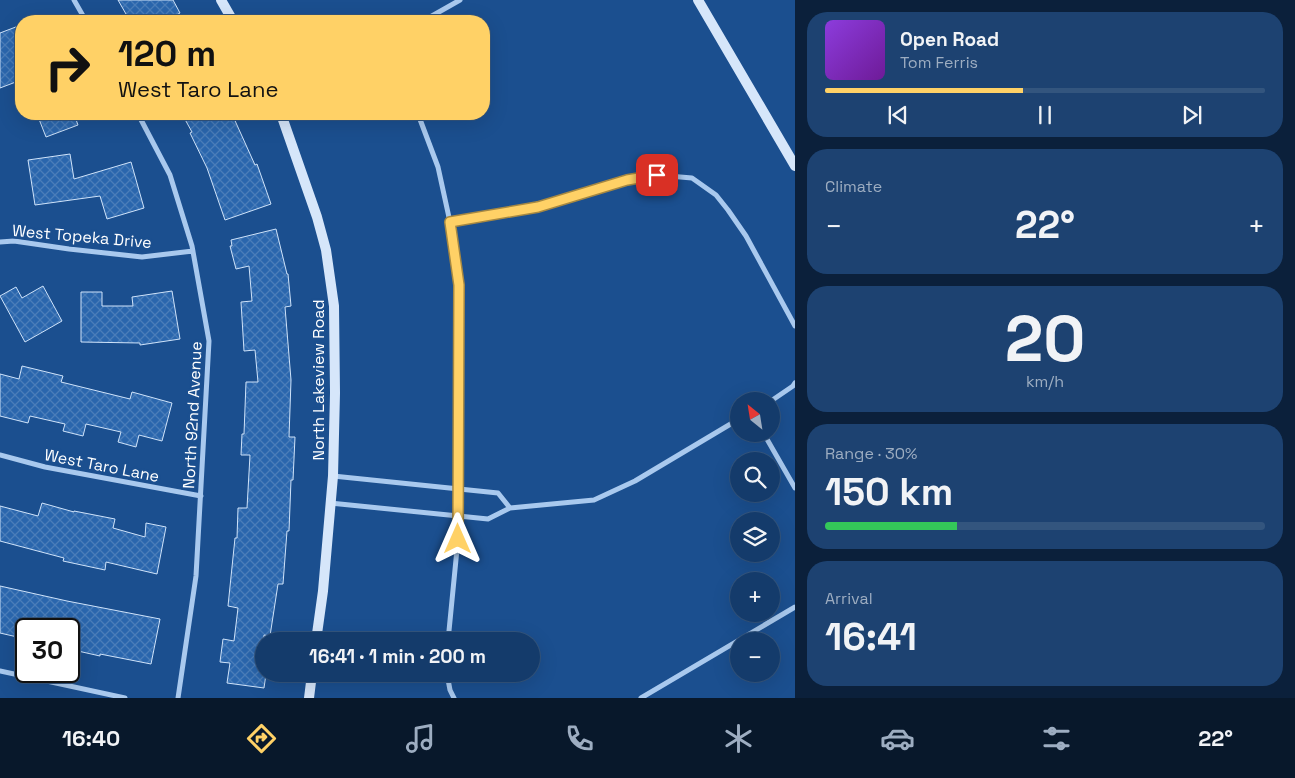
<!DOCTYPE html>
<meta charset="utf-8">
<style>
:root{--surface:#143b6b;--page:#1d4271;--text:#f1f3f6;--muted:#9dadc1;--line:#33557e;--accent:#ffd166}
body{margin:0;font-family:"Space Grotesk",sans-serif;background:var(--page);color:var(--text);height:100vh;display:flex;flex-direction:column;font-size:19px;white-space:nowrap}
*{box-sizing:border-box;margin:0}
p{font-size:16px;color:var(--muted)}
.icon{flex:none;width:28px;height:28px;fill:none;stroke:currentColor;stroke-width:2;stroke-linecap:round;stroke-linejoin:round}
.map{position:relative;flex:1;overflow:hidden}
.drawer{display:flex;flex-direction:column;gap:12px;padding:12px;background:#0b203b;width:500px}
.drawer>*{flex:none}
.top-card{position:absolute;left:15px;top:15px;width:475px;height:105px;border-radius:20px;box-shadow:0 5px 20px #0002,0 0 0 1px var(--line);background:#ffd166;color:#111;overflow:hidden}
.needle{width:32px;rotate:330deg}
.tools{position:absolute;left:730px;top:392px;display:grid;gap:10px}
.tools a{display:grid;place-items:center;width:50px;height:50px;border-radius:50%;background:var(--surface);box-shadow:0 5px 20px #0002,0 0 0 1px var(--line);font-size:25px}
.speed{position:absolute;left:15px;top:618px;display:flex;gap:10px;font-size:25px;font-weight:700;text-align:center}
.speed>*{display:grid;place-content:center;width:65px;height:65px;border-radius:50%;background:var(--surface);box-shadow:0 5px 20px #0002,0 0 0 1px var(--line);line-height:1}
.speed .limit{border:2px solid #111;border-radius:8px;background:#fff;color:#111}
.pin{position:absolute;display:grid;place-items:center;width:42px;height:42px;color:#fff;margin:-21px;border-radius:10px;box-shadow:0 2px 8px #0006}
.me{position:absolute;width:55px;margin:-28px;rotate:0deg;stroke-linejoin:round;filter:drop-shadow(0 0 4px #0008)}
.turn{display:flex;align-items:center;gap:18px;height:105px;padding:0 20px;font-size:22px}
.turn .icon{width:65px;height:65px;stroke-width:2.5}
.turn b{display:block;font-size:35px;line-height:42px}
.big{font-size:38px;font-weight:700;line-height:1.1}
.drawer .card{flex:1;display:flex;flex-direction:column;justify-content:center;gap:8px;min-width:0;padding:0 18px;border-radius:20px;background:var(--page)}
.drawer .dial{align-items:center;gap:0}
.dial b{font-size:65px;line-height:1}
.song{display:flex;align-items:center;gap:15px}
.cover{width:60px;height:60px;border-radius:8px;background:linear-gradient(135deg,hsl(270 70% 55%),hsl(280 70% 35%))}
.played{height:5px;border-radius:2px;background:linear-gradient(90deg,var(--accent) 45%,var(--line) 45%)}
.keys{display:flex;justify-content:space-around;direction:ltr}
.heat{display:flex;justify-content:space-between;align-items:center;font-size:28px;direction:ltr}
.charge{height:8px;border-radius:4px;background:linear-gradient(90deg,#34c759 30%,var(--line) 0)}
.trip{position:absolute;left:255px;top:632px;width:285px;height:50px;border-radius:25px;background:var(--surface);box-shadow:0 5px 20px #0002,0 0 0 1px var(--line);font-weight:700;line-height:50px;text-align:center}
.dock{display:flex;height:80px;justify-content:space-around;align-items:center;background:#08182b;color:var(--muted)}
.dock .icon{width:35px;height:35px}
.dock .on{color:var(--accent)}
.dock b{font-size:22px;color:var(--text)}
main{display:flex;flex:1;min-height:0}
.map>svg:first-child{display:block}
</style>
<main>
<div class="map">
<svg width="795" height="698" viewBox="0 0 795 698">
<defs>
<pattern id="building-cross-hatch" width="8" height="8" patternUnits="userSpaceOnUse" patternTransform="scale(1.25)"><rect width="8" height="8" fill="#2a66ad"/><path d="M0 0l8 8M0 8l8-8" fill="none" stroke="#4a7db9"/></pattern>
</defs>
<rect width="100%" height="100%" fill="#1b4f8f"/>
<!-- building -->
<path fill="url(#building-cross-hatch)" stroke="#cfe3fa" d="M118,0H173L180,13L165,21H130Z
M21,25V80L0,88V33Z
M37,114H74L78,125L46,137Z
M182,114H232L255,165L257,164L271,204L225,220L207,168L190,133L192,132Z
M70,154L74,179L131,162L144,208L107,219L100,196L35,205L28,160Z
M276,229L287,274H288L291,306L285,307L291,380L289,437H295L293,480H291L289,531H287L283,584H278L270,636L264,635V674H266L264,688L227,683L230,663L220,662L223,639L234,641L238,608L228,606L235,538H237L238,508H247L250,455H241L242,434H244L246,382H258L255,350L244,351L241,302L252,301L249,266L236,269L230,246H232L231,240Z
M43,286L62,321L25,342L0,296L16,287L22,298Z
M172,291L180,339L140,345V343L81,342V292H102V306H133L132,297Z
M22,366L63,376L61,382L130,399L132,392L172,403L162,441L139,435L136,447L118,442L121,432L86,424L83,436L63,431L65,424L30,416L28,423L0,416V374L19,379Z
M42,503L74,512V511L115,519L113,528L145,537L146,523L166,527L157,574L106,562L105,570L63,561L64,558L0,541V506L38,516Z
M0,586L67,601L160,619L151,664L100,654V656L69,649V629H26V639L0,633Z"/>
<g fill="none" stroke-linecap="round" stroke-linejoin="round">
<!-- street -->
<path stroke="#a9c9ee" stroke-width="5" d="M74,0L86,21
M423,21L460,0
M138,114L170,175L192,246L209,341L196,576L178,698
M418,114L438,167L450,222L459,285L458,539L448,641
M450,222L538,207L627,180L657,175L692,178L716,195L728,210L746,236L795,326
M0,242L14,241L69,249L142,257L193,251
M771,401L793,386L795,383
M764,434L795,488
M0,455L45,467L201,496
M333,476L498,493L510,508
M330,503L488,519L510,508L594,500L635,481L739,419
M0,671L125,698
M447,674L450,690L454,698
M641,698L795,607"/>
<!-- secondary -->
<path stroke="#d6e6fa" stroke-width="10" d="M221,0L233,21
M698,0L795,166
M281,114L317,217L326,250L334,306L335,393L333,476L323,591L316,641
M309,698L312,674"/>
</g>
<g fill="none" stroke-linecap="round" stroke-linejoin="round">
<!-- route casing -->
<g stroke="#a68842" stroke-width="12">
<path id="route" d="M458,539L459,285L450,222L538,207L627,180L657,175"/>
</g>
<!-- route -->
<use href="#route" stroke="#ffd166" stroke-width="9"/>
</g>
<g text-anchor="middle" stroke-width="5" stroke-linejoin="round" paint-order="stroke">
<!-- street labels -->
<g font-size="16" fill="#fff" stroke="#1b4f8f">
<text transform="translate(82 236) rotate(5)" y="6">West Topeka Drive</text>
<text transform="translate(318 380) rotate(-90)" y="6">North Lakeview Road</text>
<text transform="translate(192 415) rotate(-87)" y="6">North 92nd Avenue</text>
<text transform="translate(102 465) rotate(11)" y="6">West Taro Lane</text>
</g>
</g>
</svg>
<div class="tools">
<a><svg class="needle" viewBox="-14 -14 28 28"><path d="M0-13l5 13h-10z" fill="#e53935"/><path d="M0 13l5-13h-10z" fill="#9dadc1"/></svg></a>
<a><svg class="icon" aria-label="search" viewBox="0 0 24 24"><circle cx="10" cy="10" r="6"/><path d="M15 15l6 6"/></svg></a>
<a><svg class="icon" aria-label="layers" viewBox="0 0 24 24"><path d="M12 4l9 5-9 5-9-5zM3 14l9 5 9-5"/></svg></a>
<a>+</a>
<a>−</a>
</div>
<div class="speed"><div class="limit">30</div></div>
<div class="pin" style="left:657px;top:175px;background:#d93025"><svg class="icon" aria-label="arrive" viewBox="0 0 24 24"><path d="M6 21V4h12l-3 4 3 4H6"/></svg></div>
<svg class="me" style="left:458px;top:539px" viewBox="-20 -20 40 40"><path d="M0-17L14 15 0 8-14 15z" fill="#ffd166" stroke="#fff" stroke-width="4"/></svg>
<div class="trip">16:41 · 1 min · 200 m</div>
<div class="top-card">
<div class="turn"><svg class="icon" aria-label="right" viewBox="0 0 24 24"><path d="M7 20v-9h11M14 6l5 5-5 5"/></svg><div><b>120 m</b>West Taro Lane</div></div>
</div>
</div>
<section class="drawer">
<div class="card">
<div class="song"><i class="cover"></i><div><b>Open Road</b><p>Tom Ferris</p></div></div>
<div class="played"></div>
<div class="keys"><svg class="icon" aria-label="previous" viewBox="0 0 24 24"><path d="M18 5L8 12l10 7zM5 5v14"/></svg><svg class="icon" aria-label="pause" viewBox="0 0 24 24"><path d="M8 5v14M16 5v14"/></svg><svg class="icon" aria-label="next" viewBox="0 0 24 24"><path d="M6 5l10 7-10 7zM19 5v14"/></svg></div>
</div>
<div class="card"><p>Climate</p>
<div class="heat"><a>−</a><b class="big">22°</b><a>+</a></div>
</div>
<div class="card dial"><b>20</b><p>km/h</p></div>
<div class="card"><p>Range · 30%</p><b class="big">150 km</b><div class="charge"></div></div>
<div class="card"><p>Arrival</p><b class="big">16:41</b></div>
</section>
</main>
<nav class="dock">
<b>16:40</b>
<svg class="icon on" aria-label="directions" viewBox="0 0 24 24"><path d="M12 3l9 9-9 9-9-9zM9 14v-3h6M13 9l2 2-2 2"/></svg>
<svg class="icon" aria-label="music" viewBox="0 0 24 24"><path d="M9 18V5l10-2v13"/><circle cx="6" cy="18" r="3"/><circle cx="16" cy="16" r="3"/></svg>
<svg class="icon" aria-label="phone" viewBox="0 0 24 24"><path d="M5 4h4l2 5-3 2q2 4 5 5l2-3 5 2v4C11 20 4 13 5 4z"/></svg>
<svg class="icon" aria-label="climate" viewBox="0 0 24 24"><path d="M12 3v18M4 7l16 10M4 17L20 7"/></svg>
<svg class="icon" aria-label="car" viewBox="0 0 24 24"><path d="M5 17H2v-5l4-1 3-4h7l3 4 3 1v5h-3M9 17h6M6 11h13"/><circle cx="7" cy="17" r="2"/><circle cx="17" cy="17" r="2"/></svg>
<svg class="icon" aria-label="filters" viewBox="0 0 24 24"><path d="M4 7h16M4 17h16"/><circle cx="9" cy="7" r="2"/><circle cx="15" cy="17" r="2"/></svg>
<b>22°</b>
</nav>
